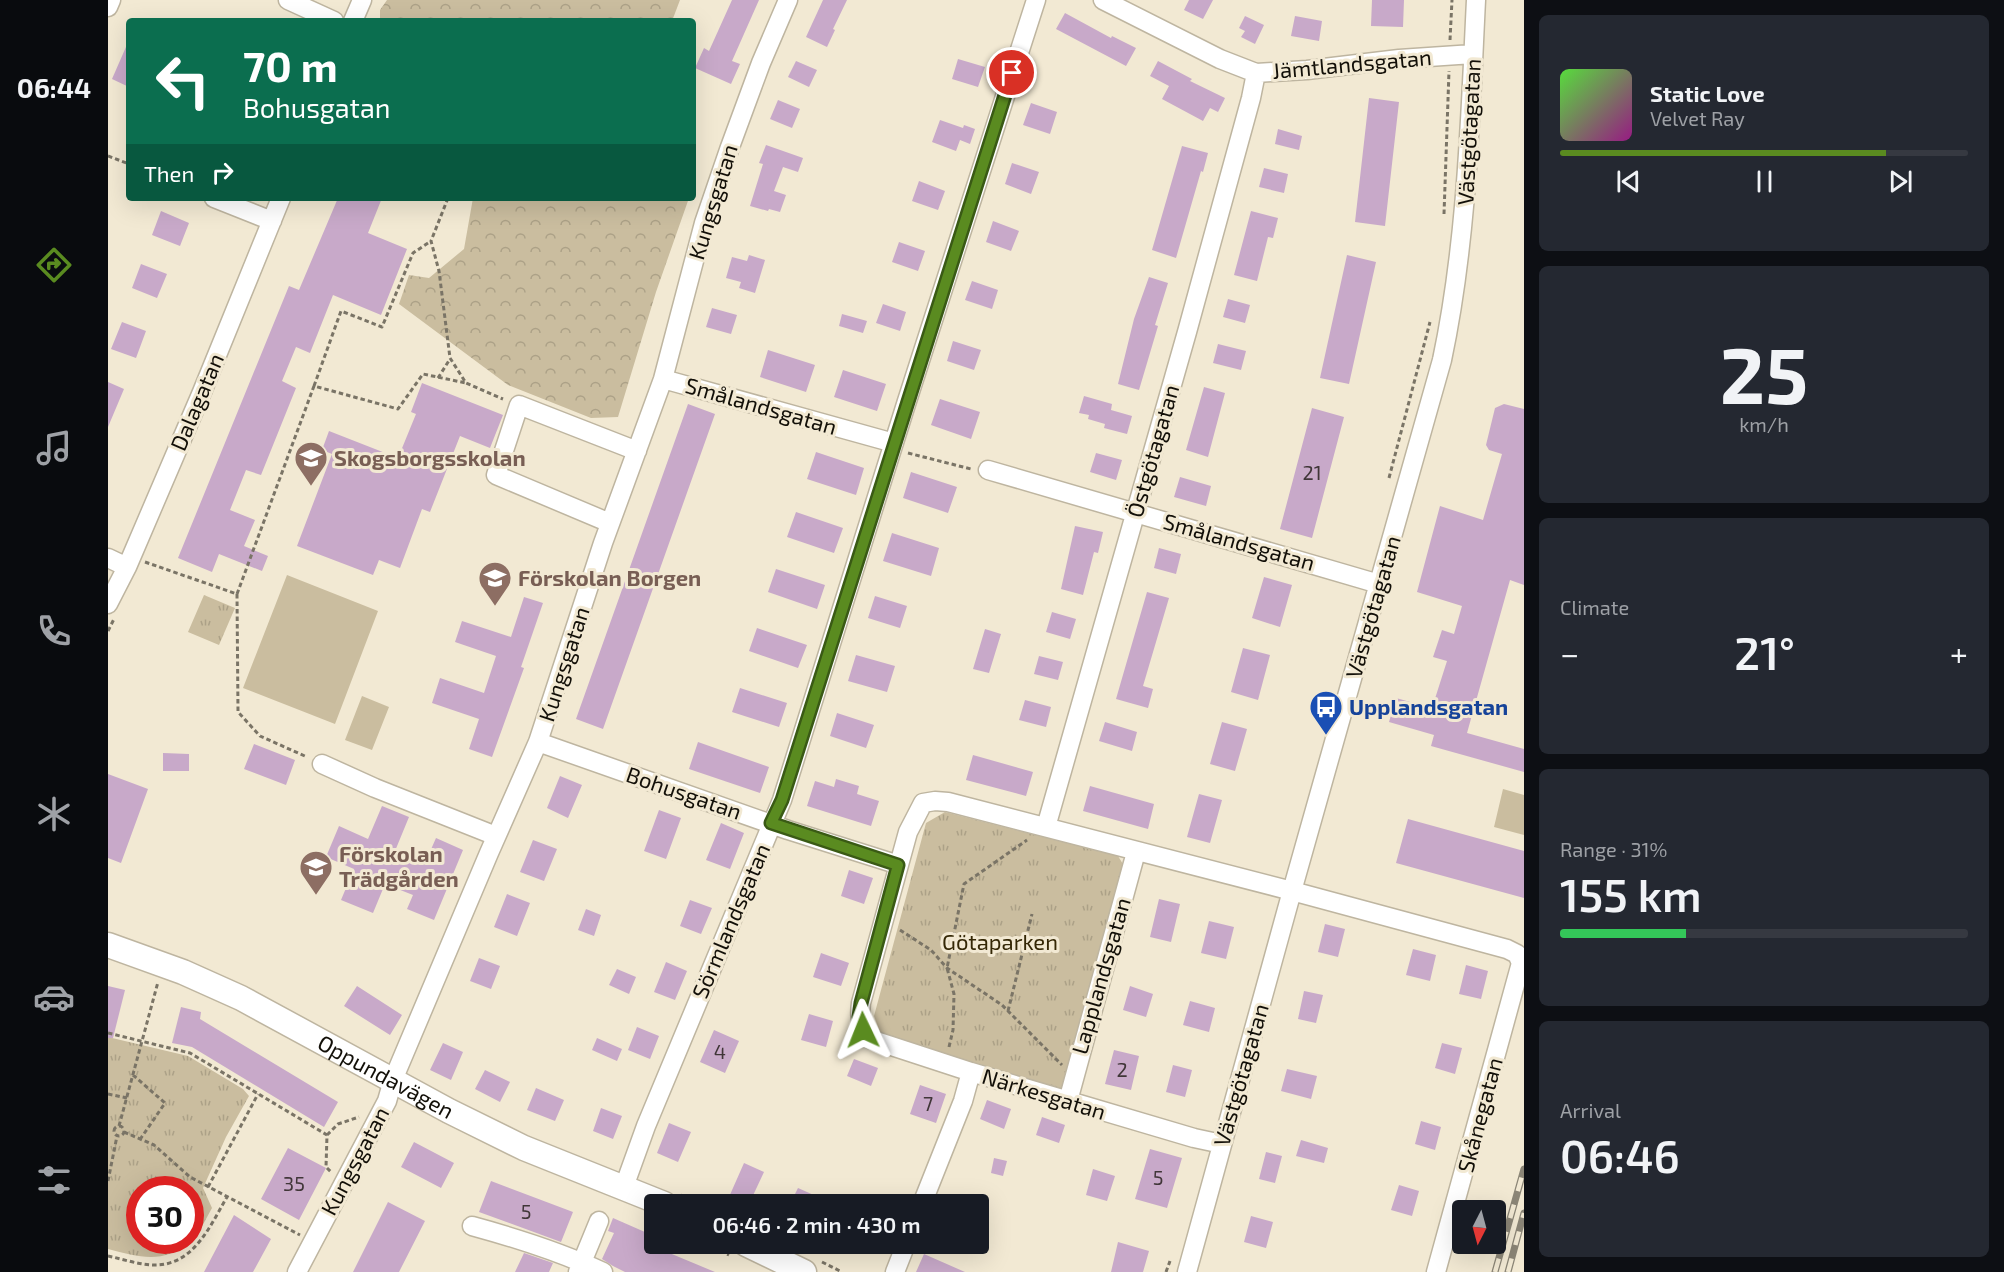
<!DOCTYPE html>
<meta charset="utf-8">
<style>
:root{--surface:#171b24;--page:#242831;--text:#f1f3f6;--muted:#9ea1a6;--line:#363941;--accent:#5a8b20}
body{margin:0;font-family:"Exo 2",sans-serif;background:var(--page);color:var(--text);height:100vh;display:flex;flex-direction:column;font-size:22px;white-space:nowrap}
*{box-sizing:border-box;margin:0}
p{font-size:20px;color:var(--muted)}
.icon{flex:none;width:33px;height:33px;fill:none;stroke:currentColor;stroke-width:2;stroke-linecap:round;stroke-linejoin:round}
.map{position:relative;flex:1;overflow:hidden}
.panel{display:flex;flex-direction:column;gap:15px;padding:15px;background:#0d0f14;width:480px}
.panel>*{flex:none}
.hud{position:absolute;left:18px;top:18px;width:570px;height:183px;border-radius:6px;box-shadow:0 6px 24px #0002;background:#0b6e4f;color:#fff;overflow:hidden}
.needle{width:39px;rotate:186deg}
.controls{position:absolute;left:1344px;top:1200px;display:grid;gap:12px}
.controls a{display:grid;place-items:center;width:54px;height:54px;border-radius:6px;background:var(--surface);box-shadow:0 6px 24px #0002;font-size:30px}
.speed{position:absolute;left:18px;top:1176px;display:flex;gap:12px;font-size:30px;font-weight:700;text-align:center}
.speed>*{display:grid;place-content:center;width:78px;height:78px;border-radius:50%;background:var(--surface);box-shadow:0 6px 24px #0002;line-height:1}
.speed .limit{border:9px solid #d22;background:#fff;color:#111}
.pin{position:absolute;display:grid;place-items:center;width:51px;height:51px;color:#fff;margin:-26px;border:3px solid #fff;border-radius:50%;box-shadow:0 2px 6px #0007}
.me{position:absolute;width:66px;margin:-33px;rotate:358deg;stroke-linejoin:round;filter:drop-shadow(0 0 4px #0008)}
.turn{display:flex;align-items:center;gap:21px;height:126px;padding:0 18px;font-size:27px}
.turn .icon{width:78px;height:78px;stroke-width:2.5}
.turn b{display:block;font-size:42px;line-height:51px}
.then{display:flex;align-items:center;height:57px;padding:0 18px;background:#0003;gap:12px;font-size:22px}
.big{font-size:45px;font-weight:600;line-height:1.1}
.panel .tile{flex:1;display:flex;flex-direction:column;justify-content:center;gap:9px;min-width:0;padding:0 21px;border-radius:9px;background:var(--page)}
.panel .dial{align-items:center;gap:0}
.dial b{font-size:78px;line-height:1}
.song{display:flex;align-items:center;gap:18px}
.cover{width:72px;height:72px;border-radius:9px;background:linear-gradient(135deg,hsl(110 70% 55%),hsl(310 70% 35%))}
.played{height:6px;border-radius:3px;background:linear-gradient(90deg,var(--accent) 80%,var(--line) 80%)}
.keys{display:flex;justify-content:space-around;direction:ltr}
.heat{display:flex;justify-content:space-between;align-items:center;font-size:33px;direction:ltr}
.charge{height:9px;border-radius:4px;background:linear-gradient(90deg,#34c759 31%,var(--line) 0)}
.trip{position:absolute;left:536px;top:1194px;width:345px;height:60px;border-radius:6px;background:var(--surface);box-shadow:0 6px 24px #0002;font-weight:600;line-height:60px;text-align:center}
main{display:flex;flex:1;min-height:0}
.dock{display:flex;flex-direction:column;width:108px;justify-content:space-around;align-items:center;background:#090b0e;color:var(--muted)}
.dock .icon{width:42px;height:42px}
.dock .selected{color:var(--accent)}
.dock b{font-size:27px;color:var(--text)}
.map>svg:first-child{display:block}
</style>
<main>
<nav class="dock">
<b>06:44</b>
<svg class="icon selected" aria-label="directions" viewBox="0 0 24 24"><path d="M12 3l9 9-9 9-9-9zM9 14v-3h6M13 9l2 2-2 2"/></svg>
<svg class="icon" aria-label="music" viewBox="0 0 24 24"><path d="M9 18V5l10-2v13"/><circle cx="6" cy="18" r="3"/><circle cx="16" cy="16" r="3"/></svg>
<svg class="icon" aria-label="phone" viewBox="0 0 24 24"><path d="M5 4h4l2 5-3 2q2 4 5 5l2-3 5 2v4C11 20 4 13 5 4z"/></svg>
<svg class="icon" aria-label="climate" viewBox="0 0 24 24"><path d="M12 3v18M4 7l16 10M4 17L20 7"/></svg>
<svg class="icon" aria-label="car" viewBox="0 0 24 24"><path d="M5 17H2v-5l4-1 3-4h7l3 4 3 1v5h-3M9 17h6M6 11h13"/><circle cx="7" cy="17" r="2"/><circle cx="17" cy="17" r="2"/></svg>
<svg class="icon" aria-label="filters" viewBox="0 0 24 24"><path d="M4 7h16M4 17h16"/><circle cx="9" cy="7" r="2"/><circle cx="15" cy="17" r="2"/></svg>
</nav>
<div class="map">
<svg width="1416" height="1272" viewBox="0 0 1416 1272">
<defs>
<pattern id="forest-crowns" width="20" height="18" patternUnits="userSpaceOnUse" patternTransform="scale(1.5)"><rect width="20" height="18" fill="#cabd9f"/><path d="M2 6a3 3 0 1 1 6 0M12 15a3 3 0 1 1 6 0" fill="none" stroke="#aca187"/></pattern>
<pattern id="park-tufts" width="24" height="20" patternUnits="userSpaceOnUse" patternTransform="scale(1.5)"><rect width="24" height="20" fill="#cabd9f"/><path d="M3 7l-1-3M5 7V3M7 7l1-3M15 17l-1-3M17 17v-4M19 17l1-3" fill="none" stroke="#aca187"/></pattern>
</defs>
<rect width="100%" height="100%" fill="#f2e9d3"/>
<!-- forest -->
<path fill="url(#forest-crowns)" d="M279,0H572L564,21H272V10Z
M365,198H581L548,292L510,417L483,418L400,385L291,304L301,275L321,278L356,249Z"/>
<!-- park -->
<path fill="url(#park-tufts)" d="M96,595L127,608L111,645L80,632Z
M837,812L1010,856L1018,869L957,1094L774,1037L766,1016L818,823Z
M0,1037L80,1056L135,1089L141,1096L118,1137L95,1188L104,1208L92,1230L83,1240L82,1190H32V1240L82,1241C56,1265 31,1257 0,1249Z"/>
<!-- garden -->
<path fill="#cabd9f" d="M179,575L270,611L227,724L135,688Z
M254,696L281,707L264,750L237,740Z
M1395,789L1416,795V835L1386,827Z"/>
<!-- building -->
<path fill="#c8a9c9" d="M624,0H651L624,61L632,64L623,84L587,68L596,48L601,51Z
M715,0H739L725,29L727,30L719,47L698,37Z
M1081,0H1105L1095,19L1076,10Z
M1264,0H1296L1295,27L1263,26Z
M957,13L1003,38L1004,36L1028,48L1018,66L948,29Z
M1137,16L1156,25L1147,44L1133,37L1137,31L1131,28Z
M1187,16L1214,21L1211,41L1183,36Z
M21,40V87L4,79Z
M850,59L877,67L870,87L844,79Z
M688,61L709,70L701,87L680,77Z
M1050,61L1084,79L1082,81L1117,98L1110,112L1102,108L1095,121L1054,99L1061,86L1042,76Z
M1261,98L1291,102L1277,226L1247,222Z
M670,100L692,109L684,128L662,119Z
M923,103L949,112L942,134L915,125Z
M832,120L855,128L856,125L867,129L862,144L852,140L848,151L824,142Z
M1170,129L1194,136L1191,150L1167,144Z
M658,145L695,158L690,172L675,167L666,191L678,195L672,212L661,209L660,211L642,206L655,164L651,163Z
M1074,146L1100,153L1095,172L1093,171L1068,258L1044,250Z
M904,163L931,172L923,194L897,184Z
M1156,168L1180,174L1176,193L1151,187Z
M811,181L837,191L830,210L804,201Z
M230,198H274L260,233L299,249L273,315L225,295L202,353L188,347L174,381L188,388L153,475L138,470L122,510L147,520L136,546L160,556L154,571L111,554L104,572L70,558L181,286L191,290Z
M53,211L81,223L72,246L44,235Z
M1143,211L1170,218L1165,238L1160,237L1149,281L1126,275Z
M885,221L911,231L903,251L878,242Z
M791,242L817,251L810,271L784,262Z
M641,255L657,260L647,293L631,288L633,282L618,278L624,257L639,261Z
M1239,255L1268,262L1241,384L1212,378Z
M33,264L59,274L49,298L24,288Z
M1041,277L1060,283L1047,325L1050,326L1031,390L1010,384L1026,319Z
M864,281L890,290L884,309L857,300Z
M1120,299L1142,305L1137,323L1115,317Z
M775,304L798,312L792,331L768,323Z
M604,308L629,315L623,334L598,327Z
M734,314L759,321L755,333L731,326Z
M14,322L38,331L28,358L3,349Z
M845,341L873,350L866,370L839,361Z
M1110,344L1138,351L1133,370L1105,363Z
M660,350L707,365L698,392L652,377Z
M735,370L778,384L769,411L726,397Z
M0,382L16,389L0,427Z
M314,383L395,415L382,448L352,436L322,512L314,509L292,568L271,560L265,575L189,546L224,454L214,450L221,431L290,458L308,414L303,412Z
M1096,387L1117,393L1100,457L1078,450Z
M976,396L1004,404L1003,410L1024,416L1019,434L996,428L997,424L980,419L981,415L971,413Z
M832,399L872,412L863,439L823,425Z
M580,404L607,414L495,729L468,719Z
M1396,404L1416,409V585L1402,580L1359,733L1416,749V772L1323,746L1326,735L1281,722L1288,698L1324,708L1339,661L1325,657L1334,630L1346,634L1354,606L1309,592L1332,506L1375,520L1394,454L1381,450L1378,445L1387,408Z
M1204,408L1236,417L1204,538L1172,529Z
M708,452L756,468L748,495L699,479Z
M988,453L1014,460L1008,480L982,472Z
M803,472L849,487L840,513L795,498Z
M1072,477L1103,486L1098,506L1066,497Z
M688,512L735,528L726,553L679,537Z
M967,526L995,532L990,553L986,552L975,595L953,589Z
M784,533L831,548L823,576L775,561Z
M1051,548L1073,554L1068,574L1046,568Z
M668,569L717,585L709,609L660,592Z
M1156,577L1184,585L1172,627L1144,618Z
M1039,592L1061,598L1035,686L1045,689L1040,708L1008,699Z
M767,596L799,606L792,628L760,618Z
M416,597L435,603L413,667L416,668L384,757L361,749L371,719L324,703L332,678L376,693L388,656L347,642L354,621L403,637Z
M944,612L968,619L962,639L938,632Z
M649,628L699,645L690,668L641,651Z
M877,629L893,634L881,673L865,669Z
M1135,648L1162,655L1150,700L1123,692Z
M748,655L787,666L779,692L740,681Z
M931,656L955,662L950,680L926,674Z
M632,688L679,703L671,727L624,712Z
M917,700L943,707L938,727L911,720Z
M729,713L766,725L758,748L722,736Z
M997,722L1029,732L1024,751L991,741Z
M1114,722L1139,729L1127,771L1102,764Z
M590,742L661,767L652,793L581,769Z
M146,744L187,760L178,785L136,769Z
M55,753L81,754V771H55Z
M865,755L925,772L918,796L858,780Z
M0,774L40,789L13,863L0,858Z
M452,776L474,785L460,818L439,808Z
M728,779L751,786L749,794L771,801L763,826L699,806L707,781L726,787Z
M982,786L1046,804L1040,829L975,811Z
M1091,794L1114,800L1102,843L1079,837Z
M274,806L301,817L287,851L317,863L328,838L355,850L326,920L299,909L305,895L277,884L265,913L233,900L246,869L218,857L231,826L260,839Z
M551,810L573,818L558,859L536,851Z
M1300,819L1416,851V898L1288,863Z
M613,823L636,833L622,869L598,860Z
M425,840L449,849L436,881L412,872Z
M741,870L765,878L756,904L733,896Z
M399,894L422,903L409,936L386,927Z
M1051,899L1072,904L1063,942L1042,937Z
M582,900L604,908L593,934L572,926Z
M478,909L493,915L486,936L470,930Z
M1101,921L1126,927L1118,959L1093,953Z
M1217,924L1237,929L1230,957L1210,952Z
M1305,949L1328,955L1322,981L1298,975Z
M713,953L741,963L733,986L705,977Z
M371,958L392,966L383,989L362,981Z
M558,962L579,971L567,1000L546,992Z
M1358,965L1380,971L1373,999L1351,994Z
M509,969L528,977L521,994L501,985Z
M0,986L17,990L5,1038H0Z
M249,986L294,1015L282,1035L236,1006Z
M1022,986L1045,994L1038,1017L1015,1010Z
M1196,991L1215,995L1208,1023L1190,1019Z
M1082,1001L1107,1008L1101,1032L1075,1025Z
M73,1007L93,1012L92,1019L230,1102L216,1127L84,1047L64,1043Z
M701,1014L725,1021L718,1047L693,1040Z
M529,1027L551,1036L542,1059L520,1050Z
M606,1030L631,1041L617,1073L592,1062Z
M489,1038L514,1049L509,1061L484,1050Z
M335,1043L355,1052L343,1080L322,1070Z
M1334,1043L1354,1048L1347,1074L1327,1068Z
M1006,1050L1031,1056L1023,1090L997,1084Z
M746,1059L770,1068L763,1086L739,1076Z
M1065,1065L1084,1070L1077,1097L1058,1092Z
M1179,1069L1209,1076L1203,1099L1173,1091Z
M377,1070L402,1082L392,1102L367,1089Z
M812,1085L838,1094L828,1123L802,1114Z
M428,1088L456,1100L447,1121L419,1110Z
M879,1100L903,1109L896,1129L872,1119Z
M493,1108L514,1116L505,1139L485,1131Z
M934,1117L957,1125L951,1143L928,1135Z
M1313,1121L1333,1127L1327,1150L1307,1144Z
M561,1123L583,1132L570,1162L549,1153Z
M1193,1140L1220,1148L1216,1163L1188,1156Z
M306,1142L346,1163L333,1188L293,1167Z
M180,1148L218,1168L191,1220L153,1199Z
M1042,1149L1074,1158L1059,1208L1027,1199Z
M1158,1152L1174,1156L1167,1183L1151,1179Z
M886,1158L899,1161L895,1176L883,1173Z
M636,1163L656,1172L641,1204L621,1197Z
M985,1169L1007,1176L999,1201L978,1195Z
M383,1181L465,1212L453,1242L371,1212Z
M1291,1185L1311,1191L1304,1216L1283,1210Z
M690,1188L726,1204H682Z
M280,1202L317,1221L291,1272H245Z
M126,1215L163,1239L145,1272H96Z
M1143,1216L1165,1222L1158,1248L1136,1242Z
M505,1218L546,1236V1244H563L559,1252L607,1272H517L505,1266L494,1259L506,1233L500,1231Z
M1010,1242L1041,1251L1035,1272H1003Z
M416,1253L445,1263L441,1272H407Z
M816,1254L857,1272H808Z"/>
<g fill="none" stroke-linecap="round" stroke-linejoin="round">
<!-- minor casing -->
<g stroke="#beb5a0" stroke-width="21">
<path id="minor" d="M180,0L226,21
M995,0L1112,59L1148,73L1199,70L1291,59L1365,54
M0,7L3,0
M245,21L254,0
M106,198L164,221
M555,379L786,443
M880,470L1271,584
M502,523L388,475L411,405L529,451
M0,558L19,567
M0,604L19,567L94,392L173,198
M430,742L680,830L791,865
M214,764L267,788L388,836
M938,827L1079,332L1143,98L1148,73
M960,1101L1028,852
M1114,1144L1086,1138L863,1072L762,1039C753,1027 751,1018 753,1003L800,832L815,803L827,801L840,802L1184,891L1399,949L1409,954L1413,963L1328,1272
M516,1187L538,1126L674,800L799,401L928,0
M814,1204L855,1101L863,1072
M364,1226C408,1238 453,1252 495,1272
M189,1272L279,1101L285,1080L381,853L430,742L495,543L555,379L596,223L622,147L653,63L680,0
M470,1272L491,1221
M787,1272L798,1244
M1079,1272L1184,891L1334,360C1359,242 1362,121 1368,0"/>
</g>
<!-- major casing -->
<g stroke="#beb5a0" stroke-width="27">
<g id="major">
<path id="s1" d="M0,945L75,972L133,998L341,1111L416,1148L556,1204"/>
<path d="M638,1244L696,1272"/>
</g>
</g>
<!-- path -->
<path stroke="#7a7466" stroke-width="3" stroke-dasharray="4.5 3" stroke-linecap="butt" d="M1342,40L1344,0
M0,156L21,164
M340,198L323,241L331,271L342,358L358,383L395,399
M1336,214L1341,71
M330,378L342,359
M206,386L233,311L274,327L305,253L323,241
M800,453L863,469
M1281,478L1322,322
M37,562L129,594L130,712L152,736L199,757
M129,594L206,386L290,409L315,374L358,383
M0,631L6,619
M792,930L823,950L839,968L894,1005L954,1065
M900,1011L924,914
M0,1033L82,1053L219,1135L218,1167L223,1172
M841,1047L845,1030L846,994L839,968L856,884L919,840
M25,1075L57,1103L33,1138
M0,1094L19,1098
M6 1131a5 5 0 1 1 10 0a5 5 0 1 1-10 0Z
M11,1126L50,982
M16,1132L46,1145L82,1177L192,1235
M219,1135L230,1124L251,1117
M0,1181L9,1136
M100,1187L150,1094
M573,1195L593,1204
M599,1244L621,1255
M0,1256C15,1259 31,1265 47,1265C86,1265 102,1226 119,1197
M714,1262L734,1272
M1058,1272L1062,1261"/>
<!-- minor -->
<use href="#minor" stroke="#fff" stroke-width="18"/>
<!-- major -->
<use href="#major" stroke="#fff" stroke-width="24"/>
<!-- rail casing -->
<g stroke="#8b8576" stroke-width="7">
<path id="rail" d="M1387,1272L1416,1169
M1400,1272L1416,1213"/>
</g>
<!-- rail -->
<use href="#rail" stroke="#f2e9d3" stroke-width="4.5" stroke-dasharray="14" stroke-linecap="butt"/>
</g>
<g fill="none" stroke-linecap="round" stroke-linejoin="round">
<!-- route casing -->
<g stroke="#3a5a15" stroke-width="15">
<path id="route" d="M755,1030L751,1017L753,1003L790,865L663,823L674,800L904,73"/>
</g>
<!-- route -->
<use href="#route" stroke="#5a8b20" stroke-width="10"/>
</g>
<!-- icons -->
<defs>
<g id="school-pin" transform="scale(1.725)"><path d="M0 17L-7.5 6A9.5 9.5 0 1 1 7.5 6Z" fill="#8d6e63" stroke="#f2e9d3"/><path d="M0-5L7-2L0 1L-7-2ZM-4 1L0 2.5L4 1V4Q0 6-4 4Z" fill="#fff"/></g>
<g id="bus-pin" transform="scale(1.725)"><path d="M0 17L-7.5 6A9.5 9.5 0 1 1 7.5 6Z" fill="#1a4fb4" stroke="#f2e9d3"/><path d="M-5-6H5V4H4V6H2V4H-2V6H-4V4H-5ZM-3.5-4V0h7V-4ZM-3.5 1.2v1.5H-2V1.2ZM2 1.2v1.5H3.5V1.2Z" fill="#fff"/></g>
</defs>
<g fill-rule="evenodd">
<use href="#school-pin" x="203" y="458"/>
<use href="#school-pin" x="387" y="578"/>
<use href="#bus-pin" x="1218" y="707"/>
<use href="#school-pin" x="208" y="867"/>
</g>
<g text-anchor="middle" stroke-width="6" stroke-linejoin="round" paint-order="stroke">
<!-- number labels -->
<g font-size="20" fill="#403638">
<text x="1204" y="480">21</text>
<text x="612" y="1059">4</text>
<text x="1014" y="1077">2</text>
<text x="820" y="1111">7</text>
<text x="1050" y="1185">5</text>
<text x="186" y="1191">35</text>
<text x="418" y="1219">5</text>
</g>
<!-- street labels -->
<g font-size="22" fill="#120f08" stroke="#f2e9d3">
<text transform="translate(1244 64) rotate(-5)" y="8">Jämtlandsgatan</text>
<text transform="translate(1361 132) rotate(-87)" y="8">Västgötagatan</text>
<text transform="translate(605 202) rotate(-73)" y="8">Kungsgatan</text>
<text transform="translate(89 402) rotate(-67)" y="8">Dalagatan</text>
<text transform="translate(653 406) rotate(16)" y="8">Smålandsgatan</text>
<text transform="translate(1045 451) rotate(-74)" y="8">Östgötagatan</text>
<text transform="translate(1131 542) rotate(16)" y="8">Smålandsgatan</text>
<text transform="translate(1265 607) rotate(-74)" y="8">Västgötagatan</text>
<text transform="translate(456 664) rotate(-72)" y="8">Kungsgatan</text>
<text transform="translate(576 793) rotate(19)" y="8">Bohusgatan</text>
<text transform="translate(623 921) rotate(-67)" y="8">Sörmlandsgatan</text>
<text transform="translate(993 976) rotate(-74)" y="8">Lapplandsgatan</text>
<text transform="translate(1133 1075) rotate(-74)" y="8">Västgötagatan</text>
<text dy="8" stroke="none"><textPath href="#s1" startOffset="308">Oppundavägen</textPath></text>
<text transform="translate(936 1094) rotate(17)" y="8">Närkesgatan</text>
<text transform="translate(1372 1115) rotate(-75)" y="8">Skånegatan</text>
<text transform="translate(247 1161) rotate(-62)" y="8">Kungsgatan</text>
</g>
<!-- education labels -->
<g font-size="22" font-weight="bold" fill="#785e54" stroke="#f2e9d3" text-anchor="start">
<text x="226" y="466">Skogsborgsskolan</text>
<text x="410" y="586">Förskolan Borgen</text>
<text x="231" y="862">Förskolan<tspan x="231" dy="25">Trädgården</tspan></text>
</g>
<!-- transit labels -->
<g font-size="22" font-weight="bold" fill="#164399" stroke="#f2e9d3" text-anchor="start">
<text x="1241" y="715">Upplandsgatan</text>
</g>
<!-- park labels -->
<g font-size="22" fill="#342705" stroke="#f2e9d3">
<text x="892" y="950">Götaparken</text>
</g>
</g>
</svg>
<div class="controls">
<a><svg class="needle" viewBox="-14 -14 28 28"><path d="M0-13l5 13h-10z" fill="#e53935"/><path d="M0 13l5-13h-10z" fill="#9ea1a6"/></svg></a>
</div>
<div class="speed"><div class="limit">30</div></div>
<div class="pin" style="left:904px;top:73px;background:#d93025"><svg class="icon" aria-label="arrive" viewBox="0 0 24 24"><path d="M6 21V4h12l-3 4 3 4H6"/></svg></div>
<svg class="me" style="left:755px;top:1030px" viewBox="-20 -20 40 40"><path d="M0-17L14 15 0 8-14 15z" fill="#5a8b20" stroke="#fff" stroke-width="4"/></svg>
<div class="trip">06:46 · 2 min · 430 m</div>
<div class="hud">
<div class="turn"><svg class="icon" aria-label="left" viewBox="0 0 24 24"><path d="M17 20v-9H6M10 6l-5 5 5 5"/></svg><div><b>70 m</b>Bohusgatan</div></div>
<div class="then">Then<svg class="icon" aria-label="right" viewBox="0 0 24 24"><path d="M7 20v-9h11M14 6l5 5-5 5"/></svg></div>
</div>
</div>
<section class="panel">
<div class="tile">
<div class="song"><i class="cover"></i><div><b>Static Love</b><p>Velvet Ray</p></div></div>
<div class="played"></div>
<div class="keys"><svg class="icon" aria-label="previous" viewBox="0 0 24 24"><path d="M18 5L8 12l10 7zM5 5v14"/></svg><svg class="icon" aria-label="pause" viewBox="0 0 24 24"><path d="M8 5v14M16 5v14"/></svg><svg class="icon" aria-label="next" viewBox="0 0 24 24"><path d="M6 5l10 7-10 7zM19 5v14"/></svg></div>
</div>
<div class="tile dial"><b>25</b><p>km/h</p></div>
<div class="tile"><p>Climate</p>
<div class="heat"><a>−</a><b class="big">21°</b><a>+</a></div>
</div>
<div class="tile"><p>Range · 31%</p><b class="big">155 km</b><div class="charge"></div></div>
<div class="tile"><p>Arrival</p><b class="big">06:46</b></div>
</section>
</main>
